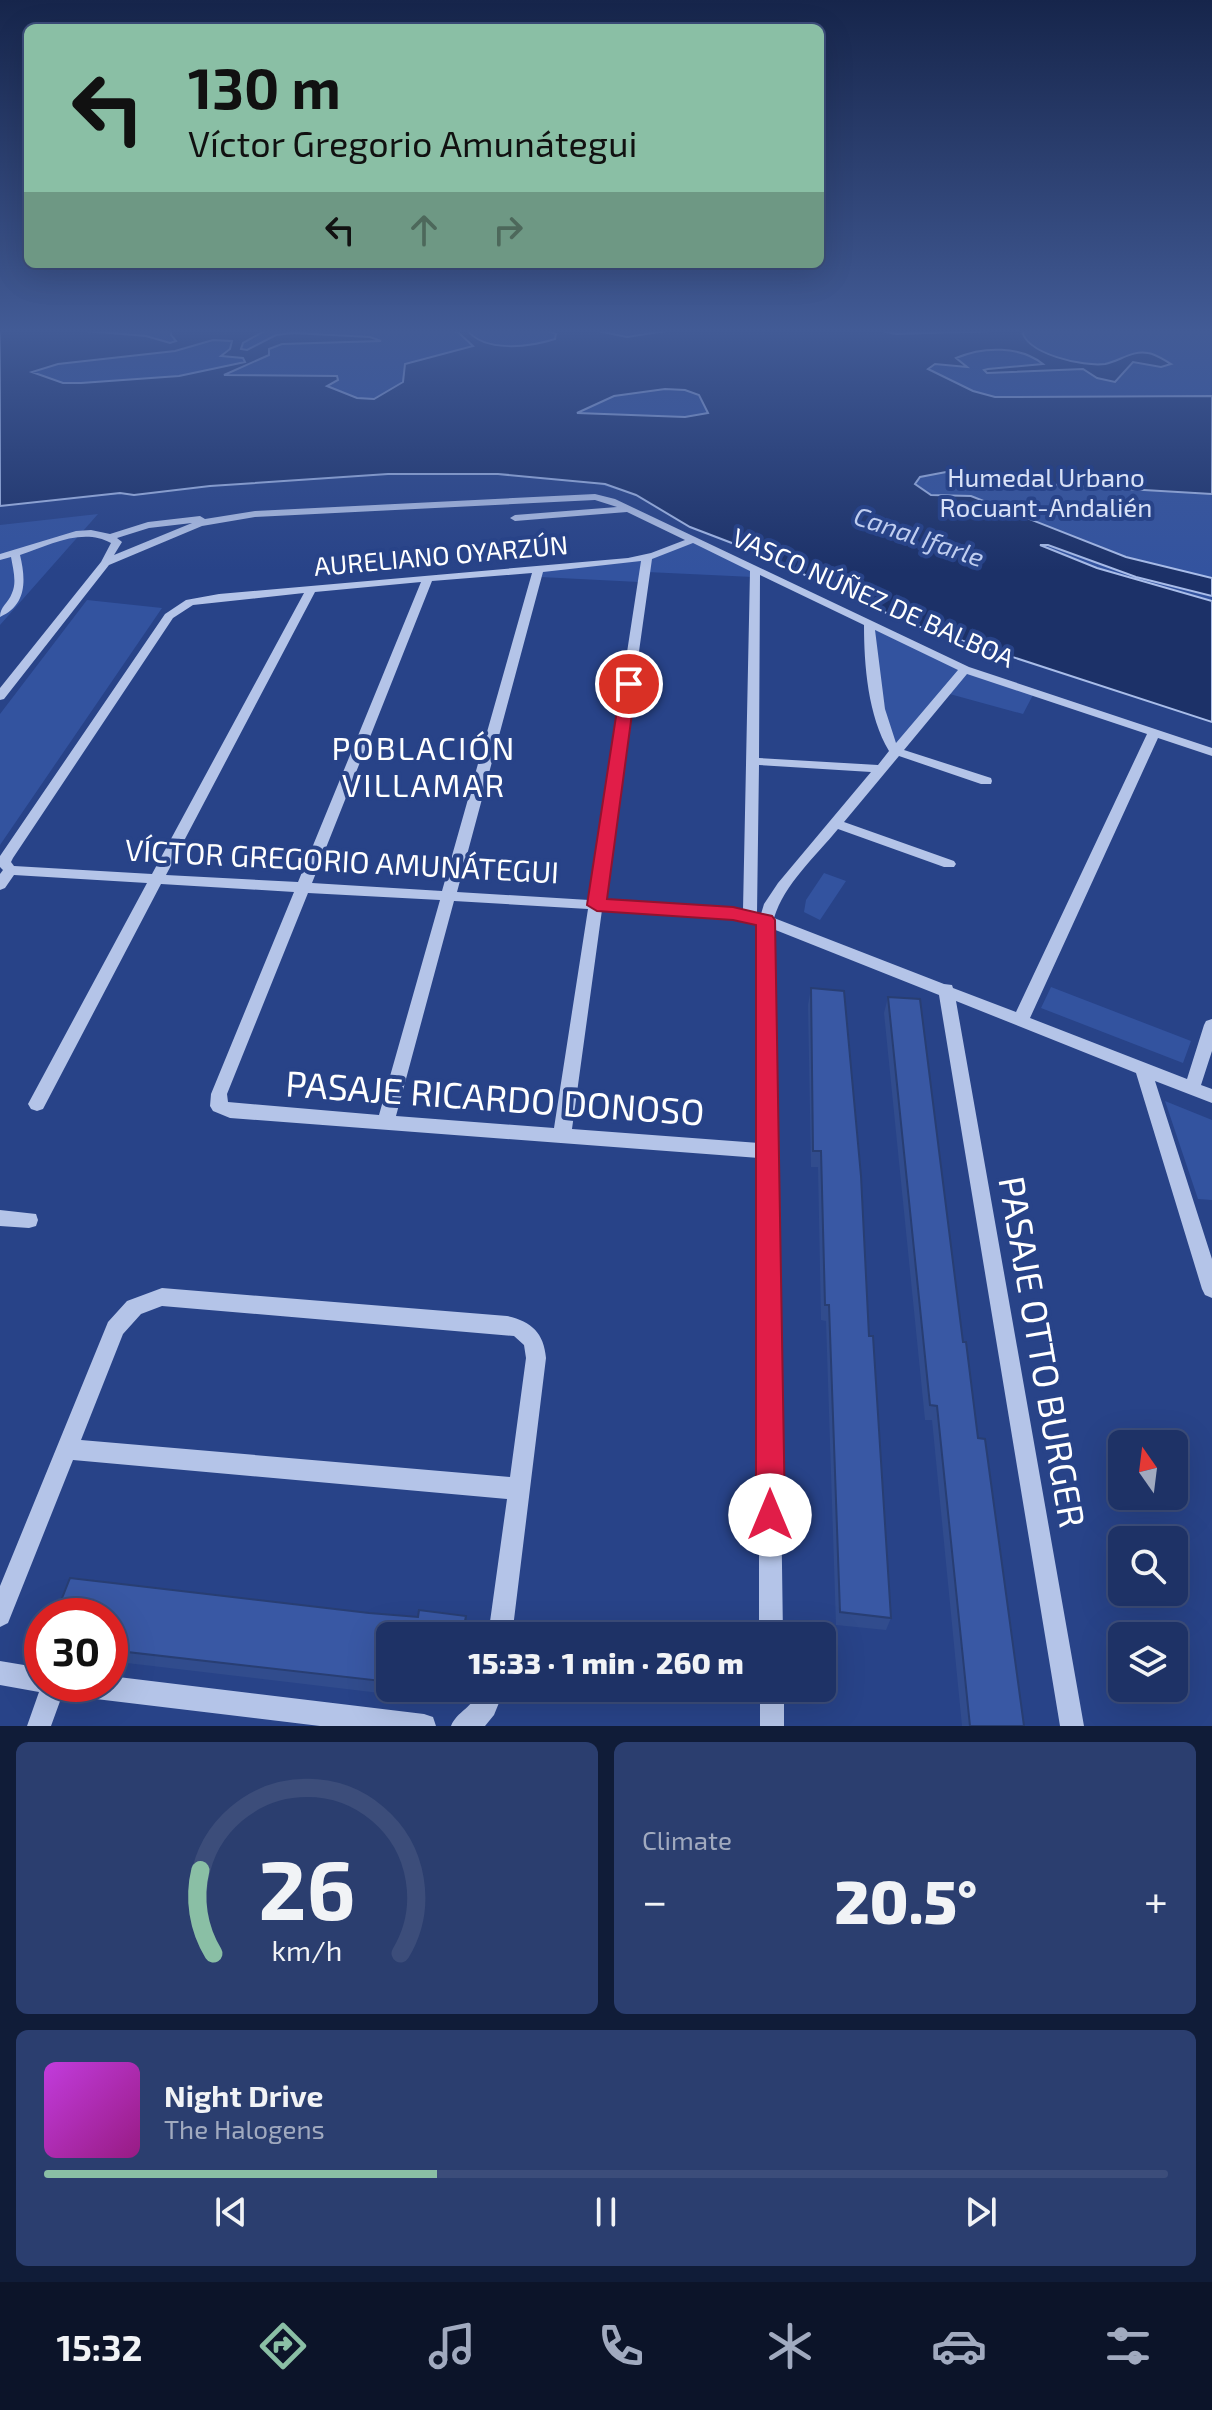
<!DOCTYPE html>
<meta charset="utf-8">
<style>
:root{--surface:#1e3266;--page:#2b3e6f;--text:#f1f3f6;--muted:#a1aabf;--line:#3c4d7a;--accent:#8abfa5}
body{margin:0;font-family:"Exo 2",sans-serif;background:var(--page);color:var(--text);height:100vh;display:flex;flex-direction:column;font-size:30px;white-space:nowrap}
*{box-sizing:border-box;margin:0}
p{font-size:26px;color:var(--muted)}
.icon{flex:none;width:44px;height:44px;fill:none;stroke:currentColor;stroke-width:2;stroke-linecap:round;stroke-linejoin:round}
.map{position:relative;height:1726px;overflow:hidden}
.sheet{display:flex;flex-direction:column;gap:16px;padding:16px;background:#101c38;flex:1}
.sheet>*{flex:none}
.hud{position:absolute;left:24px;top:24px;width:800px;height:244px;border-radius:12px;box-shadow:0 8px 32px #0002,0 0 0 2px var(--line);background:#8abfa5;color:#111;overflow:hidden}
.needle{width:52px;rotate:346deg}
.buttons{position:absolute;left:1108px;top:1430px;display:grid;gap:16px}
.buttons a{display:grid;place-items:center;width:80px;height:80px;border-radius:12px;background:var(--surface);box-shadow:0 8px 32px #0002,0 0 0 2px var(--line);font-size:40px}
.speed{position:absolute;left:24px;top:1598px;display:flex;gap:16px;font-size:40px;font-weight:700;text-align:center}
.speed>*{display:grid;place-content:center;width:104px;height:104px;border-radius:50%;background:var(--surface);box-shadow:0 8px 32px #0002,0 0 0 2px var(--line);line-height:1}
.speed .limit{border:12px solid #d22;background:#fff;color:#111}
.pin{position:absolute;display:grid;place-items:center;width:68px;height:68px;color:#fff;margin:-34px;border:4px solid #fff;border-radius:50%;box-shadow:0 2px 8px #0007}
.me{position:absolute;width:88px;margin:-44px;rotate:0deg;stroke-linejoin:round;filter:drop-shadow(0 0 6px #0008)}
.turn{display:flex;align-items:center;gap:28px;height:168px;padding:0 32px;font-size:36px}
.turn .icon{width:104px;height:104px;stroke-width:2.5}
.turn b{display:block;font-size:56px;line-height:68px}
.lanes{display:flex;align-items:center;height:76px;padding:0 32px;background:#0003;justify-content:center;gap:40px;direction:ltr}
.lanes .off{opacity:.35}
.big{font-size:60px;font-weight:800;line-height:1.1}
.sheet .tile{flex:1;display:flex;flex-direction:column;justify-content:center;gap:12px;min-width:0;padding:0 28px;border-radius:12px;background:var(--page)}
.sheet .dial{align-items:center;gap:0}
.dial svg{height:208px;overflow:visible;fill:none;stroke:var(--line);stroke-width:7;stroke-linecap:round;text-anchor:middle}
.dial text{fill:var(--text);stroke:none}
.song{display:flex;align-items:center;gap:24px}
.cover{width:96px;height:96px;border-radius:12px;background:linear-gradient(135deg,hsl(290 70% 55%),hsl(310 70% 35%))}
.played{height:8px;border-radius:4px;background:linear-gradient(90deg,var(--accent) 35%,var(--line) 35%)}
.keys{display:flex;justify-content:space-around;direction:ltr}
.heat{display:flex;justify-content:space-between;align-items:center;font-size:44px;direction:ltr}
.sheet .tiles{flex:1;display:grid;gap:16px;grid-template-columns:1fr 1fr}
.tile:last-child{grid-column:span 2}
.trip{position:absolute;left:376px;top:1622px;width:460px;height:80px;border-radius:12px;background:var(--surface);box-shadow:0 8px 32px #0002,0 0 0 2px var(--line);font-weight:800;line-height:80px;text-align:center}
.menu{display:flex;height:128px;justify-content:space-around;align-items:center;background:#0c1429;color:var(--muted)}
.menu .icon{width:56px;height:56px}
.menu .active{color:var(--accent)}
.menu b{font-size:36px;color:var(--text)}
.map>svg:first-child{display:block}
</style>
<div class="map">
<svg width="1212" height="1726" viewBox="0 0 1212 1726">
<rect width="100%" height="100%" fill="#284388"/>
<!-- green -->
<path fill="#33539f" d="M0,330H1212V722L908,623L758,553L690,527L636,495L588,481L615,479L485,472L353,473L0,505Z
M98,514L0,625V525Z
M693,541L753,571V577L647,572L649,558Z
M644,560L639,582L540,577L542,571Z
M87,600L162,608L0,845V714Z
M871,628L962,669L895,748L890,739Z
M966,670L1034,693L1023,714L946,693Z
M824,873L846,881L820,920L804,912L806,900Z
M1051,987L1191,1041L1183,1063L1041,1008Z
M1165,1101L1212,1120V1200L1198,1199Z"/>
<!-- water -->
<path fill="#1c3168" stroke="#a9bde9" stroke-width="2" fill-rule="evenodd" d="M0,330H75L146,336L170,343L176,341L171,335V330H266L243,343L241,349L247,350L276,335L293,333L370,337L381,341L282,344L269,349V355L224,375L337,376L338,380L327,386L357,398L374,399L403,382L405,364L473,346L459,333L451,330H467C485,353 530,347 555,339L556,334L546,330H593L627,337L672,330H878L896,334L1022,330C1025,354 1084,367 1105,364C1120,361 1132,350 1148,353C1156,354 1164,360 1171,364L1161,367L1133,362L1115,382L1097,378L1083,369L987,373L984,370L988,369L1043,364C1020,346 984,346 956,358L967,367L935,364L928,369L973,391L995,397L1212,396V494L1059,485L946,472L920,477L915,484L931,495L971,496L1126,557L1212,578V596L1136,577L1048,545H1040L1097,568L1212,601V722L908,623L758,553L690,527L636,495L605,484L498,474H388L210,486L134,495L120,493L0,506ZM213,340L232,341L230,349L221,356L243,358L245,362L179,376L81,383H63L32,372L58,364L175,351ZM665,389L685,390L699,395L708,413L685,417L577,413L614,396Z"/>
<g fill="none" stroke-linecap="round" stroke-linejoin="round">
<!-- minor -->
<path fill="#b4c4e8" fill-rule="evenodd" d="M595,494L615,499L969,667L1212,748V756L1158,738L1030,1018L1187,1079L1204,1025L1206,1021L1212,1019V1051L1201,1085L1212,1089V1103L1155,1081L1212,1259V1298L1205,1295L1202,1289L1136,1073L956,1001L1084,1726H1060L939,995L773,929L783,1636H759V1158L230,1118L213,1111L210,1106L211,1094L294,892L161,884L43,1109L37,1111L31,1109L28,1104L147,883L14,875L5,888L0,890V874L3,870L0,867V856L165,614L186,600L219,594L628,558L651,553L685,540L627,512L515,521L510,518L515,515L617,507L595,500L255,517L202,526L109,565L4,699L0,700V688L101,562L111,543C83,527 49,545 20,555C26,580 27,605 0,617C0,606 8,604 12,593C17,582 13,569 11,557L0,560V554L76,531L91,530L110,534L148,522L200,516L205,519L255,511ZM192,523L114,555L122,542L117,538L149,528ZM693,543L750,571L743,910L604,900L652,559ZM641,561L589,900L457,892L543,572ZM532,573L442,891L312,883L432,581ZM760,575L864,625C864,665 868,716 889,751L878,765L759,758ZM421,582L298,882L166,875L315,592ZM304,593L152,874L14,866L11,862L13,858L173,618L193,605ZM875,630L958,670L896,743L885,709ZM967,674L1147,734L1016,1012L953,988L952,985L944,984L774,918C784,884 816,856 838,829L944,867H954L956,864L954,861L844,822L899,756L981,784H991L992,781L991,778L904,750ZM759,765L871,772L778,883L764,904L761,914L757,913ZM308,893L440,900L379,1115L228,1102L227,1094ZM454,901L588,909L554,1128L396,1116ZM602,910L733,918L759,924V1143L572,1129Z
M0,1210L36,1214L38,1220L36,1226L29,1228L0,1226Z
M162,1288L507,1316C531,1321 544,1333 546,1358L512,1636H488L507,1499L73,1460L8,1623L0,1627V1586L108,1322L127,1301ZM162,1306L514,1336L524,1345L526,1358L510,1477L81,1440L123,1334L141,1314Z
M0,1661L42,1668V1684H110V1676L424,1714L433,1717L436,1726H320L71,1696L63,1693L51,1726H27L39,1692L0,1685Z
M481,1688H505L494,1715L485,1726H451C457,1711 473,1708 481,1688Z
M760,1688H784V1726H760Z"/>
</g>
<!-- wall -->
<path fill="#314c8d" d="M811,988L869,1336L891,1618L886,1630L836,1625L826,1321L821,1320L818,1167H811L808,1005Z
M888,997L963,1342L1024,1726H962L932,1420H925L884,1013Z
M369,1613L418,1617L466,1616L468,1629L467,1636H390V1688H458L457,1694L407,1688L405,1696L110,1661V1616Z"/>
<!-- shaded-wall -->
<path fill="#283e73" d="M466,1616L468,1629L467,1636H462Z"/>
<!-- building -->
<path fill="#3958a4" stroke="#283e73" stroke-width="2" d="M811,988L844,991L861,1176L869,1336H873L891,1618L840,1612L829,1305H825L821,1151H813Z
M888,997L920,999L963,1342H966L978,1438L985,1439L1024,1726H970L937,1406L930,1405Z
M70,1578L369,1613L418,1617L419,1610L466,1616L462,1636H390V1682L110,1650V1616H55Z"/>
<!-- sky -->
<linearGradient id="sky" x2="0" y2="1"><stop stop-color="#16254b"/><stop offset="0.58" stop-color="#425b96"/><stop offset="1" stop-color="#425b96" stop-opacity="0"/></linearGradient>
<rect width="1212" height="571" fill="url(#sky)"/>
<!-- route -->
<path fill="#e11d48" stroke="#92132f" stroke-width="2" d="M629,680L636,684L607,899L733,907L772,916L775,920L785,1515L781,1525L770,1529L760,1525L756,1515V925L733,920L597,911L587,905L621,684Z"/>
<g text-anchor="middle" stroke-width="8" stroke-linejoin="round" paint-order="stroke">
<!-- far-park labels -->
<g font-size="26" fill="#d8e1f7" stroke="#284388">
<text x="1046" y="487">Humedal Urbano<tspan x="1046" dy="30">Rocuant-Andalién</tspan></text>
</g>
<!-- far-water labels -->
<g font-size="26" font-style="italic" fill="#c0cef0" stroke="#284388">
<text transform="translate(919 537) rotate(19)" y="9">Canal Ifarle</text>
</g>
<!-- far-street labels -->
<g font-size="26" fill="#fff" stroke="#284388">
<text transform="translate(441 556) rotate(-5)" y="9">AURELIANO OYARZÚN</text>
<text transform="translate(873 598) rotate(24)" y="9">VASCO NÚÑEZ DE BALBOA</text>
</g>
<!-- street labels -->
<g font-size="30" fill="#fff" stroke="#284388">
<text transform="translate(342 862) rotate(3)" y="10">VÍCTOR GREGORIO AMUNÁTEGUI</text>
</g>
<!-- neighbourhood labels -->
<g font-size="32" letter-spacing="2" fill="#fff" stroke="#284388">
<text x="424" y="760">POBLACIÓN<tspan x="424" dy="37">VILLAMAR</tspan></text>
</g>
<!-- near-street labels -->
<g font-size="36" fill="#fff" stroke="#284388">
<text transform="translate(495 1098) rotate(4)" y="13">PASAJE RICARDO DONOSO</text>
<text transform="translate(1042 1352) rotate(80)" y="13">PASAJE OTTO BURGER</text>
</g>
</g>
</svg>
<div class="buttons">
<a><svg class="needle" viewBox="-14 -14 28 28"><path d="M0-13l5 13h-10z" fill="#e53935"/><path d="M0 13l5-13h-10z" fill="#a1aabf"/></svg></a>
<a><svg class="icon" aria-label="search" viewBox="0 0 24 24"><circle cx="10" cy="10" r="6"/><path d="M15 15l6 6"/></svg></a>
<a><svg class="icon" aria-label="layers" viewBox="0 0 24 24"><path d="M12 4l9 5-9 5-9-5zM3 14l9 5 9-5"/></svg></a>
</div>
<div class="speed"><div class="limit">30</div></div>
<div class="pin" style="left:629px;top:684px;background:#d93025"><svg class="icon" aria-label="arrive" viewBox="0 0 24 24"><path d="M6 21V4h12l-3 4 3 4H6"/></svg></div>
<svg class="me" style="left:770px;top:1515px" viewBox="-20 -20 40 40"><circle r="19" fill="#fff"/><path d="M0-13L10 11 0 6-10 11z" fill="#e11d48"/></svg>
<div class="trip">15:33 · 1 min · 260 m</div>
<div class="hud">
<div class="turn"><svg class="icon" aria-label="left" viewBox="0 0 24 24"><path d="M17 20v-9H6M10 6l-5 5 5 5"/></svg><div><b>130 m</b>Víctor Gregorio Amunátegui</div></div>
<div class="lanes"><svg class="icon" aria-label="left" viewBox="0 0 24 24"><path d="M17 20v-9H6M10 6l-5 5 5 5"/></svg><svg class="icon off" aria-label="ahead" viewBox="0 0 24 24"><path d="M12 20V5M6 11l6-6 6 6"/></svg><svg class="icon off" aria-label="right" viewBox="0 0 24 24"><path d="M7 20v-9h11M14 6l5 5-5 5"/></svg></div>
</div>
</div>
<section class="sheet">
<div class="tiles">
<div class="tile dial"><svg viewBox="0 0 100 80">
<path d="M14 69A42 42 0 1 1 86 69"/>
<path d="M14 69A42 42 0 0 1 9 37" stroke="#8abfa5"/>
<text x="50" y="56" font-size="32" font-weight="700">26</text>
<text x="50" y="72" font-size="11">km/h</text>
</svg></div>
<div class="tile"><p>Climate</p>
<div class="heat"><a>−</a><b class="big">20.5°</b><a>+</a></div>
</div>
<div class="tile">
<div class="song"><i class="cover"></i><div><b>Night Drive</b><p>The Halogens</p></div></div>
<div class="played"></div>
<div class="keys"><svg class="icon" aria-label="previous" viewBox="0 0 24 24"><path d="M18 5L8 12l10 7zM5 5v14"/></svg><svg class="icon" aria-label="pause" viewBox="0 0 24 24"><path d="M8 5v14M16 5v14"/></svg><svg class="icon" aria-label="next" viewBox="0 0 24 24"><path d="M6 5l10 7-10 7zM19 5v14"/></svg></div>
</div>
</div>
</section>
<nav class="menu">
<b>15:32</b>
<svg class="icon active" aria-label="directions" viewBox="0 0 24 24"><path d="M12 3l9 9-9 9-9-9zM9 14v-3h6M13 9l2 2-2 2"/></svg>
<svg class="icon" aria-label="music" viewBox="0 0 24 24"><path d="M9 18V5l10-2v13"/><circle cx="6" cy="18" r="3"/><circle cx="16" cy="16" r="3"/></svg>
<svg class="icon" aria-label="phone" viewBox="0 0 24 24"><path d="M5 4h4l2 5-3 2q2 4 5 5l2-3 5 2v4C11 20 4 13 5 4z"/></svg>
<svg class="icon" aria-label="climate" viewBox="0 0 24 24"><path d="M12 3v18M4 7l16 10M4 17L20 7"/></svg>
<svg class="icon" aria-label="car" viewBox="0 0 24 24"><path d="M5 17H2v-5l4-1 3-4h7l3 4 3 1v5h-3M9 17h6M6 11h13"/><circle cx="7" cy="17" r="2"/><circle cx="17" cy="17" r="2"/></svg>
<svg class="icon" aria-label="filters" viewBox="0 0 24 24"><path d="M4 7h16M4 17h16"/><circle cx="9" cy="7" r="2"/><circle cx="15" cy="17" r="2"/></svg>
</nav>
